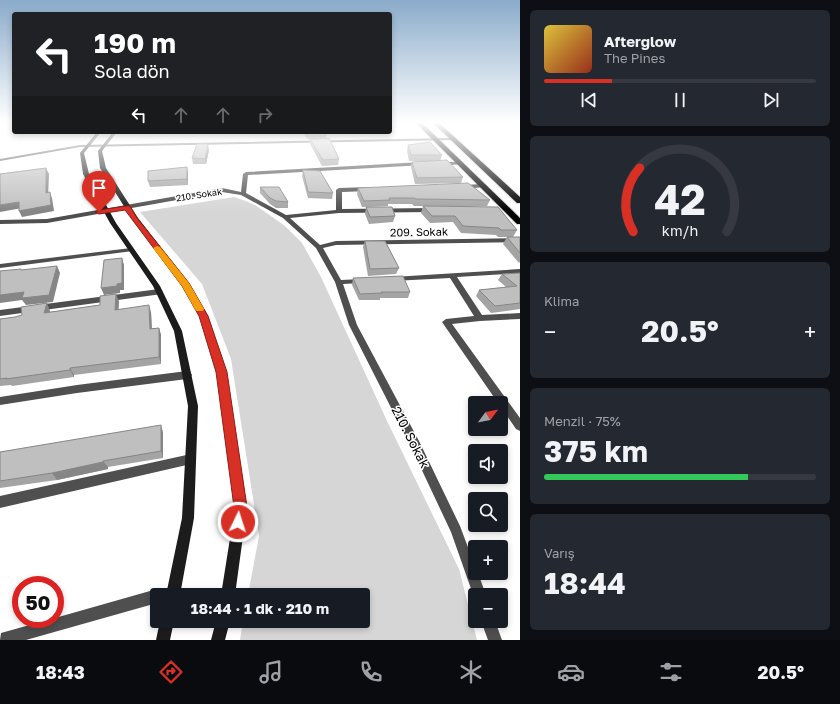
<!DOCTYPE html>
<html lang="tr">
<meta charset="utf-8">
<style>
:root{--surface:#171b24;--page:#242831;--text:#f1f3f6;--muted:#9ea1a6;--line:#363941;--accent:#d93025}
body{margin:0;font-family:"Golos Text",sans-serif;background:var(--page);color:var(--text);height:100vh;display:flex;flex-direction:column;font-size:15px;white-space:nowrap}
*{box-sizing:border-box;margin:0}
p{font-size:13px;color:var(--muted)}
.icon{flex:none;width:22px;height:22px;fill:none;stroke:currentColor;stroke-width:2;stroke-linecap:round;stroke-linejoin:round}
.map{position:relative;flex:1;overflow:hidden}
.drawer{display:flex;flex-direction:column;gap:10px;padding:10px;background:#0d0f14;width:320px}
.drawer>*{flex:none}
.top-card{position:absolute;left:12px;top:12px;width:380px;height:122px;border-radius:4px;box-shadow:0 2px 6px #0003;background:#202124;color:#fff;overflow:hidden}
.needle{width:26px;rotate:58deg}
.fabs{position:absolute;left:468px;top:396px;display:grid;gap:8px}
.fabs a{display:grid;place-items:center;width:40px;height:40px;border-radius:4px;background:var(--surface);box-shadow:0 2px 6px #0003;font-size:20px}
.speed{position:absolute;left:12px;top:576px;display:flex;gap:8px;font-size:20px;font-weight:700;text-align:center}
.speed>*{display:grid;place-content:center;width:52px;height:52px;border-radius:50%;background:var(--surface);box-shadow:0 2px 6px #0003;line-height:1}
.speed .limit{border:6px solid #d22;background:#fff;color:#111}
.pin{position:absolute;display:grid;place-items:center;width:34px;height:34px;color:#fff;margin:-41px -17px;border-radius:50% 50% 50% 0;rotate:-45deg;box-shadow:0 0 4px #0007}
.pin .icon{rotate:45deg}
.me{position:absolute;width:44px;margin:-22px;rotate:4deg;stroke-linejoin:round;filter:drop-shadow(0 0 3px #0008)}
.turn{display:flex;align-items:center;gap:14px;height:84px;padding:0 16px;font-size:18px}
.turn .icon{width:52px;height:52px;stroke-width:2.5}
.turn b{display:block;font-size:28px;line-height:34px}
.lanes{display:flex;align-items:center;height:38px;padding:0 16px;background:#0003;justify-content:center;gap:20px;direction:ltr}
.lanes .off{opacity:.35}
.big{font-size:30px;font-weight:700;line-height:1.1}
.drawer .tile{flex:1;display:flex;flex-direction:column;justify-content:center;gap:6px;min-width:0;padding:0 14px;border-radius:6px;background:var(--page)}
.drawer .dial{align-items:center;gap:0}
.dial svg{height:104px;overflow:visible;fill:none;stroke:var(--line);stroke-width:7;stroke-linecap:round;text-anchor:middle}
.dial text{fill:var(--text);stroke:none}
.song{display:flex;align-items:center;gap:12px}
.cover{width:48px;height:48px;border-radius:6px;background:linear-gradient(135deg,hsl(50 70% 55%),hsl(10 70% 35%))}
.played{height:4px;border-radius:2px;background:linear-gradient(90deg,var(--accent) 25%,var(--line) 25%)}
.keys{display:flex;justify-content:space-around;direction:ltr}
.heat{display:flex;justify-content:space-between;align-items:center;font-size:22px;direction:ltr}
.charge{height:6px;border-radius:3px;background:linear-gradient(90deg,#34c759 75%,var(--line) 0)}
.trip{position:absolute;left:150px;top:588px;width:220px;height:40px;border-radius:4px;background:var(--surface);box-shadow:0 2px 6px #0003;font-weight:700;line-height:40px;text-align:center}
.menu{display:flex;height:64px;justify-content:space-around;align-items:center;background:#090b0e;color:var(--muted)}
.menu .icon{width:28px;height:28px}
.menu .current{color:var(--accent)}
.menu b{font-size:18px;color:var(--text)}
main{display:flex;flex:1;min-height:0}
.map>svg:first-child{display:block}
</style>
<main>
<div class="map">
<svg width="520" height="640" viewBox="0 0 520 640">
<rect width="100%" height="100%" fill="#fff"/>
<!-- green -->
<path fill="#d6d6d6" d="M234,197L246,201L255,205L285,226L302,243L321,277L387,421L459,569L477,640H240L243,621H363V595H248L259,536L231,359L202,284L140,212Z"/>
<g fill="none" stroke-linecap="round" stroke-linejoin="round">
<!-- primary casing -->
<g stroke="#dbdbdb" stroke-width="2">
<path id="primary" d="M415,122H421L520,218V224H517Z
M432,122H438L520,197V203H517Z"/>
</g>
<!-- street -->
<path fill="#4f4f4f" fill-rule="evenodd" d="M453,138H455V140L80,147L0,161V159L80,145Z
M422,162L424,163V165L248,175L246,193L286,215L336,210V190L339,188L369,187L372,189L369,191L342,192V209L432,208L435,210L432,212L339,213L290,218L320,245L336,241L520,238V242L336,245L323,248L341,280L362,279L366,281L362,283L343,284L357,325L419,441L460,526L475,566V573H478L486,595H475V600L451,532L411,447L349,325L335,282L316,248L283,218L241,195L222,192L47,223L0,224V220L47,219L222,188L241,192L243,174L246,172Z
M461,162L463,163V164L439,166L436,164L439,162Z
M484,184L487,186L486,187L462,189L459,187L462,185Z
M131,248L134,250L133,251L0,268V264Z
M520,269V273L457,277L482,315L520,313V319L480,321L452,324L520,418V431L516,429L501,407V403H498L442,322L446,319L474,316L450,278L393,281L389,279L393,277Z
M159,289L163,292L162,294L0,316V310Z
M187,371L190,372L192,375L190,378L187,379L77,393L0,405V397L77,385Z
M191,454L195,455L196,459L195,463L191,464L0,508V496Z
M157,589L162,591L163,595H157V603L26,640H0L1,633L51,619H55V618Z
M481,621H495L502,640H488Z"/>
<!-- secondary -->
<path fill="#1c1c1c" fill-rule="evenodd" d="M97,132H101L84,153L89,174L116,223L160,286L182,331L198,406L194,518L180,595H166L182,518L188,406L174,331L153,286L110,223L83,174L80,153Z
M113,132H117L102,151L106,168L138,218L189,283L208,316L226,372L247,507L235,595H221L235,507L218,372L200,316L183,286L132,219L100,168L98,151Z
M160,621H174L170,640H156Z
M216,621H230L225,640H211Z"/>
<!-- primary -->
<use href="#primary" fill="#000" fill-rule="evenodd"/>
</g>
<!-- wall -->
<path fill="#a4a4a4" d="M303,132H325L326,136V138L339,159L338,165L322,166L310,144V139H307Z
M408,145L442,155L440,161L463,177L461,183L415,184L411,167L412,162L433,161H409L407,151Z
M209,150L206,164H193L192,158Z
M187,167L188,173V185L150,187L148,181Z
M303,170L333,193L332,199L308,198L302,176Z
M260,187L288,202V208H276L270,204L260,193Z
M358,188L490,200L487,206H414L412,204H388V206L362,207L357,194Z
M423,206L517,230L513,237H498L496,235L461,233L453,222L430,223L421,213Z
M366,207L395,216L393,222L369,224L365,214Z
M507,237H520V262L519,263L503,244Z
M365,241L399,268L396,274L368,276L363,247Z
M520,273V309L491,313L476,296L479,290L506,287L498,280L502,274Z
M353,278L410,292L408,298H380V300H359L352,285Z
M119,301L118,310L151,312L152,328H159L161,335V364L74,375V377L12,386L11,385L0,386V319L15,317L50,311V312L100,305Z
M163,432V458L108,467V469L57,480L0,488V452Z"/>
<!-- shaded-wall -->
<path fill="#868686" d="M208,144L209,150L206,164L205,159Z
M187,167L188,173V185L187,179Z
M46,168L49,174L48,199L46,193Z
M50,192L52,198L54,211L22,217L19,211Z
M19,202L22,208L0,212V205Z
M122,258L124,265V290H120V293L104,295L101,288Z
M57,266L60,273L53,302L26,305L22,300L0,303V295Z
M116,294L119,301L118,318L115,310Z
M47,303L50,311L48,320L44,313Z
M149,305L151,312L152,336L150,329Z
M159,328L161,335V364L159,357Z
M70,368L74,375V377L70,370Z
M161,425L163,432V458L161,451Z
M103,461L108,467V469L57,480L52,473Z"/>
<!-- building -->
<path fill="#bfbfbf" stroke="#868686" d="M304,132H325L326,136H307Z
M329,138L339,159L323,160L310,139Z
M430,142L442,155H411L408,145Z
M197,144H208L205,159L192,158Z
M447,160L463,177L417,178L412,162Z
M187,167V179L148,181V171Z
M46,168V193L50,192L51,205L19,211V202L0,205V174Z
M303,170L320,171L333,193L308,192Z
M468,183L490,200L416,199L414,198H389L390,200L364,201L358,188Z
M260,187H279L288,202L276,201L270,198Z
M423,206L498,207L517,230H501L499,228L463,226L455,216H432Z
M366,207H392L395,216L370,217Z
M507,237H520V253Z
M365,241H385L399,268L370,269Z
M122,258V283L117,284V286L101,288L104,260Z
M57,266L49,295L22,298L24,292L0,295V271L21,269V270Z
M520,273V303L495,306L479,290L517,286L502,274Z
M403,276L410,292H381L382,293L360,294L353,278Z
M116,294L115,310L149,305L150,329L159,328V357L70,368V370L6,379L7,378L0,379V319L15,317L22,315L21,307L47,303L44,313L100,305V296Z
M161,425V451L103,461V462L52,473L0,481V452Z"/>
<!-- sky -->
<linearGradient id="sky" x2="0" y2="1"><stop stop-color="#8aabca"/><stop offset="0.58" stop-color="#fff"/><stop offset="1" stop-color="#fff" stop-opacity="0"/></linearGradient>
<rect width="520" height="211" fill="url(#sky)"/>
<!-- route -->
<path fill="#d93025" stroke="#8d1f18" d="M127,206H130L137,218L189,283L208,316L227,372L247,507L243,526L238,528L234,526L232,522L234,507L216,372L199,316L182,286L125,210L99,214L95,212L99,210Z"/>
<!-- slow -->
<path fill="#f59e0b" d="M157,246L160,247L189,283L204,309L203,311H196L182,286L153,248Z"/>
<g text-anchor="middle" stroke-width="3" stroke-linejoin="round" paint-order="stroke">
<!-- far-street labels -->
<g font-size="9" fill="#000" stroke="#fff">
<text transform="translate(199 195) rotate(-9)" y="3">210. Sokak</text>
</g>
<!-- street labels -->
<g font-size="11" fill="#000" stroke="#fff">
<text transform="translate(419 232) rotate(-1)" y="4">209. Sokak</text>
</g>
<!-- near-street labels -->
<g font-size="13" fill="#000" stroke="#fff">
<text transform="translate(411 437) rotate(63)" y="5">210. Sokak</text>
</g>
</g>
</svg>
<div class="fabs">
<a><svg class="needle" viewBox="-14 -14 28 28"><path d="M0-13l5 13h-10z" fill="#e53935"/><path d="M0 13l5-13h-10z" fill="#9ea1a6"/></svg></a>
<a><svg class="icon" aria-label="sound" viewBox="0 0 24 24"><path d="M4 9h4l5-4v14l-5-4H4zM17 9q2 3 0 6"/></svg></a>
<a><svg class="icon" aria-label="search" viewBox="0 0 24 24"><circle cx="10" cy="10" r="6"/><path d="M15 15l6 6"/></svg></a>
<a>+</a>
<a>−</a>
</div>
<div class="speed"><div class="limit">50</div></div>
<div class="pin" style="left:99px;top:212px;background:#d93025"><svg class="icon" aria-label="arrive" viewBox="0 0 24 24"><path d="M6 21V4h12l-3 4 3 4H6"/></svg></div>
<svg class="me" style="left:238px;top:522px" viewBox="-20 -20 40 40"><circle r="17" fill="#d93025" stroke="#fff" stroke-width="3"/><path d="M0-11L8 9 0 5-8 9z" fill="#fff"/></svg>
<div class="trip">18:44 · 1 dk · 210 m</div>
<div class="top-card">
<div class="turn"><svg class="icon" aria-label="left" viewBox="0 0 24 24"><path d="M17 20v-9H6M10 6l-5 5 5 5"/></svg><div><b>190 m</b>Sola dön</div></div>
<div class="lanes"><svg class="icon" aria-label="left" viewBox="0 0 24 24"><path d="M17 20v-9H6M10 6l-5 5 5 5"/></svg><svg class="icon off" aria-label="ahead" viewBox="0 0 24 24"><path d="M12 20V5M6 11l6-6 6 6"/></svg><svg class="icon off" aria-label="ahead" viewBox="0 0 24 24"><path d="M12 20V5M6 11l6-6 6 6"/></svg><svg class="icon off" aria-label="right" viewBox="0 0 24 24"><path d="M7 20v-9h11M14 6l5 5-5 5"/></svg></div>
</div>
</div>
<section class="drawer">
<div class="tile">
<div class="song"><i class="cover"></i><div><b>Afterglow</b><p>The Pines</p></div></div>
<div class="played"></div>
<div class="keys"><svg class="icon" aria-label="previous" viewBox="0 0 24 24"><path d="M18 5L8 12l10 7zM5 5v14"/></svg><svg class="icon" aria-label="pause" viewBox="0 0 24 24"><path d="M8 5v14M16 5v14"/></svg><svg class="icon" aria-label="next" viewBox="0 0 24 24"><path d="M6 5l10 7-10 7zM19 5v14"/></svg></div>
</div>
<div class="tile dial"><svg viewBox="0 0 100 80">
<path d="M14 69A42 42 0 1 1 86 69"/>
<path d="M14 69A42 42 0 0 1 19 20" stroke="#d93025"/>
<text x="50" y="56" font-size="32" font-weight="700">42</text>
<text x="50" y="72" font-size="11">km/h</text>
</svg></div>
<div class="tile"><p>Klima</p>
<div class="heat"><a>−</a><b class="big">20.5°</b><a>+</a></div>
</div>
<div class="tile"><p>Menzil · 75%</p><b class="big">375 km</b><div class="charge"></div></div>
<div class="tile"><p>Varış</p><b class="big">18:44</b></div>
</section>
</main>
<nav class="menu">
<b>18:43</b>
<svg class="icon current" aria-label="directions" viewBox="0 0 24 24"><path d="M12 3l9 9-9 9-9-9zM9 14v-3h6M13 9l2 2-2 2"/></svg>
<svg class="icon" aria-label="music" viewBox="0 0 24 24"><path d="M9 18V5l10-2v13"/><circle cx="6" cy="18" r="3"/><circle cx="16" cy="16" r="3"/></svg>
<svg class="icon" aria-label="phone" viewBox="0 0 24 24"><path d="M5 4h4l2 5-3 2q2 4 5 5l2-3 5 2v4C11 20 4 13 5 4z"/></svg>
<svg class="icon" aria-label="climate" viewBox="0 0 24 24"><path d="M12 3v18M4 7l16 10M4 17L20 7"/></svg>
<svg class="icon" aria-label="car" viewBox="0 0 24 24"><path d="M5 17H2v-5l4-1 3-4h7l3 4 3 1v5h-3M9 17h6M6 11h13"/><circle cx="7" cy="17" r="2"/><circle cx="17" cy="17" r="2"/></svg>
<svg class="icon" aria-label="filters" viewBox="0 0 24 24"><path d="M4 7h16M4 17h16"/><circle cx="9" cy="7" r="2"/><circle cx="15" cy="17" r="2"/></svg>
<b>20.5°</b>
</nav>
